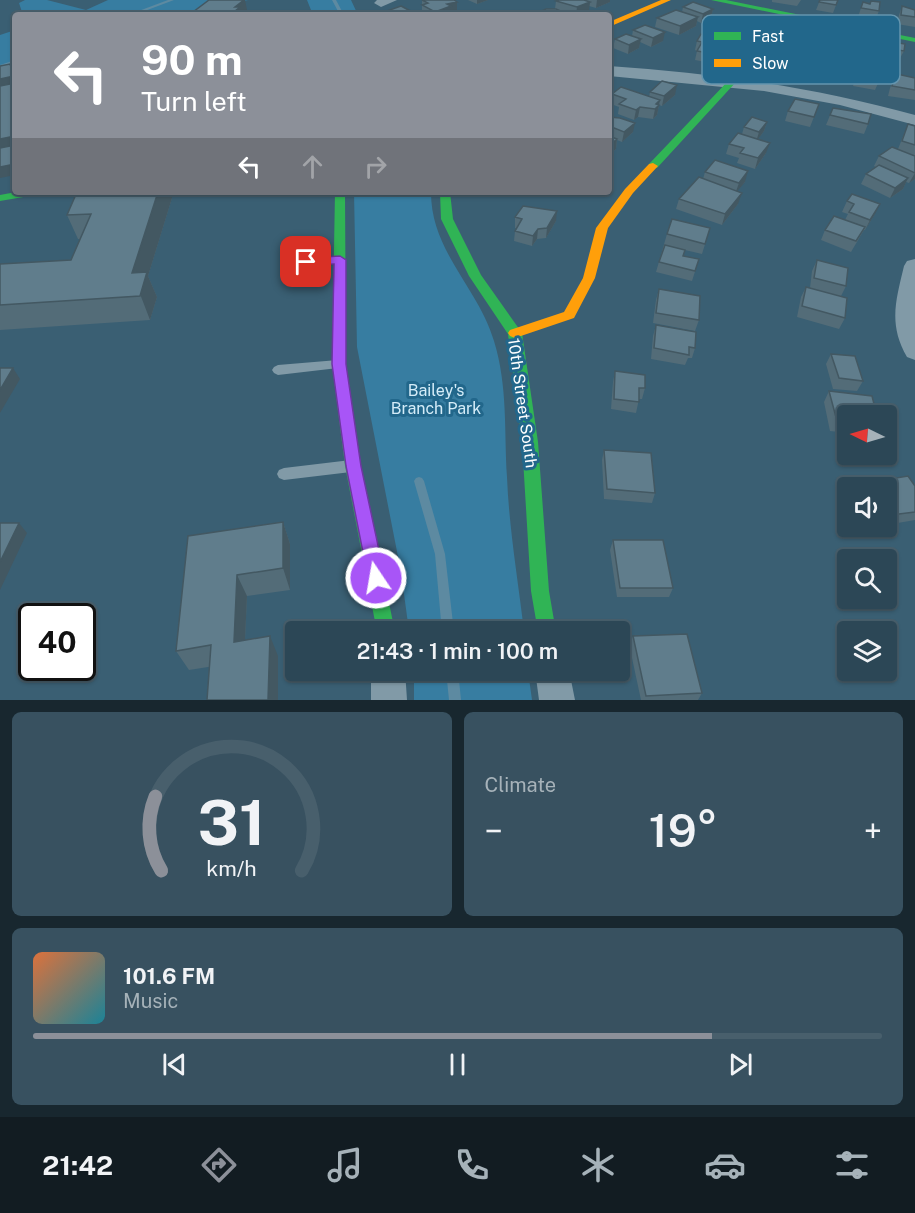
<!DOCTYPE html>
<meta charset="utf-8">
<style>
:root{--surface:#2c4756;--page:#385160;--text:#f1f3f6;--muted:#a6b2b9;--line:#485f6c;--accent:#8c9099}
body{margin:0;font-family:"Public Sans",sans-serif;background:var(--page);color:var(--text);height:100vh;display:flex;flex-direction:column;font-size:22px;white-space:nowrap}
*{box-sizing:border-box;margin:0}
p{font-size:20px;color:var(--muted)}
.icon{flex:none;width:33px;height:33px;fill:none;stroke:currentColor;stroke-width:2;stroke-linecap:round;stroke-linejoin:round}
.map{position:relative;height:700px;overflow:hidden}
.drawer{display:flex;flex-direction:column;gap:12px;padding:12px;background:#18272f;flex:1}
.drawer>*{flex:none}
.guide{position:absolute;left:12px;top:12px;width:600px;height:183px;border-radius:6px;box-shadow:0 2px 4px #0004,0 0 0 2px var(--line);background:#8c9099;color:#fff;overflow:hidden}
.needle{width:39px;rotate:275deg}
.tools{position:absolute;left:837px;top:405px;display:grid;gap:12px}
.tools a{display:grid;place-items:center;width:60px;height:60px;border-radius:6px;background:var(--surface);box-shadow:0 2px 4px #0004,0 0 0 2px var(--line);font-size:30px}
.speed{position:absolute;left:18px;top:603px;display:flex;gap:12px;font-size:30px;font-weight:700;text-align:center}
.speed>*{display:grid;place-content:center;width:78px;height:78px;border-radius:50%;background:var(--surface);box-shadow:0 2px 4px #0004,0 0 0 2px var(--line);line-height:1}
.speed .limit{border:3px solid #111;border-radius:9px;background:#fff;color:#111}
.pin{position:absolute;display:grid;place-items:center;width:51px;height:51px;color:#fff;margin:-26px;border-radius:12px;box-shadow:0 3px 9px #0006}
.me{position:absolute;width:66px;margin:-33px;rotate:348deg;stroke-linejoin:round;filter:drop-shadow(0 0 4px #0008)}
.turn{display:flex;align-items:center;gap:21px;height:126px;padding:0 30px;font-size:27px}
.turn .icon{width:78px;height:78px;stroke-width:2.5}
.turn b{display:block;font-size:42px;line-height:51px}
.lanes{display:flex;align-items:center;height:57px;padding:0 30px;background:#0003;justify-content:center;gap:30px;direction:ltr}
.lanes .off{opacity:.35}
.big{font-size:45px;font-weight:600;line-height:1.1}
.drawer .card{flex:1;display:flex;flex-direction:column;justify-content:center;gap:9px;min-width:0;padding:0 21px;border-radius:9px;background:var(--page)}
.drawer .dial{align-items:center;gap:0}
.dial svg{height:156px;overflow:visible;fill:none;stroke:var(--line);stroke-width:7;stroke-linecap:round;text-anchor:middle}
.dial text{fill:var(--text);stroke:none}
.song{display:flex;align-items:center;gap:18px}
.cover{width:72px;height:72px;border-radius:9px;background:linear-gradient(135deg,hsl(20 70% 55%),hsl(190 70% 35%))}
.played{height:6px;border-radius:3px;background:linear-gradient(90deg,var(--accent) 80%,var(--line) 80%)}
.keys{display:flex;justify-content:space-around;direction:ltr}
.heat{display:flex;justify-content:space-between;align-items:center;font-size:33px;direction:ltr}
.drawer .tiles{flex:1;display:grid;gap:12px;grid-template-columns:1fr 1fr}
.card:last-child{grid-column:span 2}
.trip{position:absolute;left:285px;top:621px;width:345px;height:60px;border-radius:6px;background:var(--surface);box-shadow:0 2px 4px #0004,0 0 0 2px var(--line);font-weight:600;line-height:60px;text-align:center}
.tab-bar{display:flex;height:96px;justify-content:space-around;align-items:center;background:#121c22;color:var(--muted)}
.tab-bar .icon{width:42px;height:42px}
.tab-bar .selected{color:var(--accent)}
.tab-bar b{font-size:27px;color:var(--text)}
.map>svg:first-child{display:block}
</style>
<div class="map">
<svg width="915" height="700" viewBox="0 0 915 700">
<rect width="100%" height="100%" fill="#3a5f73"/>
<!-- green -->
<path fill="#377da1" d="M25,0H47L86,10L108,0H248L190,13L198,15H23L19,3Z
M307,0H351L358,15H313Z
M15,30V67L0,71V35Z
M354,192H431C431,252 478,287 494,341C508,387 504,430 507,477C509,528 518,580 524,631H409L401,572L357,347Z
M414,671H528L532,700H414Z"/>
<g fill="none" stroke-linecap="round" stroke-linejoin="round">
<!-- stream -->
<path fill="#5d8aa1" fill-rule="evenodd" d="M168,0H174L134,15H128Z
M332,0H336L344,15H340Z
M15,60V64L0,69V65Z
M419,477L422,478L424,481L445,554L454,632H442L435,554L414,481L416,478Z
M446,670H458L461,700H449Z"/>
<!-- lane -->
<path fill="#819aa7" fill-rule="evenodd" d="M339,257L343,258L344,260L343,262L306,265L301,262L306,259Z
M338,360L344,364L338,368L278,375L274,373L272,370L274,367L278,365Z
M351,460L356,462L358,466L356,470L351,472L284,480L279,478L277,474L279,470L284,468Z"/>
<!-- street -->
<path fill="#819aa7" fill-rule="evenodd" d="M377,0H397L381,7L374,3Z
M609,66C713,73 815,87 915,115V125L840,105L764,91L609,76Z
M915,259V360L907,357C888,324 896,300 904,266L907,261Z
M371,670H405L407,700H371Z
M535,670H569L575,700H539Z"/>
<!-- fast -->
<path fill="#30b455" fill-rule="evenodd" d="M711,0H726L915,38V42Z
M729,80L736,82L657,168H649V164Z
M16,192H40L35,195L0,201V195Z
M335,192H345L346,364L361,466L395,632H377L345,466L332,364Z
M440,192H450L453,219L481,275L522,333L538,442L549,591L556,632H538L531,591L522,442L508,334L469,276L441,219Z"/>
<!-- slow -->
<path fill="#ff9f0a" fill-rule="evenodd" d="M661,0H671L609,27V22Z
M653,163L658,166L633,193L608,228L595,278L574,318L515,338L510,336L508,333L510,330L564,312L583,278L596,228L625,189L649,164Z"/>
</g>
<!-- wall -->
<path fill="#536c78" d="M422,0L457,10L452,11V15H424L422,14Z
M468,0H488L477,4Z
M559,0H610V2L596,8L589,6V11L578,15H573L565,13V15H537V13L555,9L556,1Z
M772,0H801L797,6L772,2Z
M820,0H838L833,13L816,10Z
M871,1L879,11L875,20L858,17L863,2L870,3Z
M902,6L915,10V27L897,24L899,15Z
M683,7L713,9L711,17L701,23L697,21L696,26L679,35L655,27L657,18L682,12Z
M766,20L760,35L743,32L745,23Z
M793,25L812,28L807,44L788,41Z
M633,30L663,41L651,47L640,42L639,48L628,54L613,48L615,39L632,36Z
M829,31L860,44L857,53L824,48Z
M727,39L724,48L716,64L695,60L697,51L695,50L697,41Z
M875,39L904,51L899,60L870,55Z
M752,45L772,61L769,70L747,67L749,54Z
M786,51L808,64L805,73L782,70V60Z
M865,67L879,81L875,90L853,86L858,70L863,71Z
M915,78V100L888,96L890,88L894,79Z
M650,92L675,95L662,106L659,105L657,115L653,119L638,117L634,120L618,114L619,107L611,104L612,94L649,97Z
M819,104L810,127L785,121L788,111Z
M833,108L868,124L864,134L826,125Z
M609,117L633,132L622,142L617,140L616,149L609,155Z
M767,122L764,131L758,139L766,153L755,169L737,163L739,158L726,154L729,144L742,134L744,127Z
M908,124L915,126V179L909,183L906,182L903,189L890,198L861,184L866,174L876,167L874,166L879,156L898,149Z
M705,172L745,182L737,191L738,204L722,225L676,209L679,199L703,179Z
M852,194L875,214L865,230H864L851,252L821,240L825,230L845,220L848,214L842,212L847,201Z
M172,198L148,276L157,297L150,320L0,330V264L71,260L80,239H78L67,215Z
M515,217L556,221L546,238L537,239L532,246L514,241L515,231L516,228H515Z
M710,228L702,254L685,250L683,256L699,259L692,281L656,272L667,234Z
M817,260L846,286L841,296L845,318L839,329L797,317L801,297L806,287L810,288L812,271Z
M659,289L699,320L695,331L653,323L656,300Z
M656,325L695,348L692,358H688L685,365L651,359L653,336Z
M831,354L863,381L857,391L833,389L826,364Z
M615,371L645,388L642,399H639L636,413L611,409L613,382Z
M829,391L848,416V433L830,431L824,402Z
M604,450L655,493L652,503L604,499L602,460Z
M884,480L915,486V520L886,525V488H879Z
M283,522L290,544V590L247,596L245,640L278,656L189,670L176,651L188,536Z
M613,540L673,588L669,597H617L610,550Z
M633,636L702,693L698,700H641L629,644Z"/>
<!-- shaded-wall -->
<path fill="#435862" d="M244,0H245L248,15H230L235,7Z
M477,0H488L477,4Z
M597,0H610V2L596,8Z
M457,2V10L452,11V15H435V12L447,4Z
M590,2L589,11L576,15L577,7Z
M713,9L711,17L701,23L703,14Z
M698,17L696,26L679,35L680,26Z
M665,32L663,41L651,47L653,38Z
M641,39L639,48L628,54L629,45Z
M727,39L724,48L716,64L719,55Z
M10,64L15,75V86L0,90V79Z
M677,85L675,95L662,106L664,96Z
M660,100L657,115L653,119L656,104Z
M640,107L638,117L634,120L636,110Z
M767,122L764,131L756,142L759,132Z
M635,123L633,132L622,142L624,132Z
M15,136V147L0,150V139Z
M617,139L616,149L609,155V146Z
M770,143L766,153L755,169L758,158Z
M15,164V175L0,178V167Z
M748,171L745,182L735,194L739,183Z
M915,173V179L909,183Z
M908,178L903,189L890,198L895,188Z
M158,192H170L172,198L148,276L157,297L150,320L132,273Z
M742,193L738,204L722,225L725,214Z
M880,204L875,214L865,230L870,220Z
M557,211L556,221L546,238L547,228Z
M538,229L537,239L532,246L533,236Z
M13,368L20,379L0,413V390Z
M283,522L290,544V590L283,568Z
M19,523L27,533L0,590V562Z
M237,575L247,596L244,661L234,642Z
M270,636L278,656V700H268Z"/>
<!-- building -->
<path fill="#607d8c" stroke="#435862" stroke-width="1.5" d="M209,0H244L235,7H240L230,15H189Z
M422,0H454L457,2L447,4L451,6L435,12L422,5L428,3Z
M559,0H584L590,2L577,7L556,1Z
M820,0H838L836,5L819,2Z
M871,1L880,2L879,11L861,8L863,2L870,4Z
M693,2L713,9L703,14L683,7Z
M401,6L418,15H385L381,13Z
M902,6L915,10V17L901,15Z
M546,9H556L565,13L560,15H541L537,13Z
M676,10L698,17L680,26L657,18Z
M645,25L665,32L653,38L633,30Z
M626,34L641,39L629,45L615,39Z
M701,34L727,39L719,55L697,51L702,42L697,41Z
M875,39L905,44L904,51L874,46Z
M10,64L14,76L0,79V66Z
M897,74L915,78V90L892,86L894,79Z
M662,81L677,85L664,96L650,92Z
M15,83V136L0,139V86Z
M621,87L660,100L656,104L659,105L655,109L640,107L636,110L619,104L626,99L612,94Z
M795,99L819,104L814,117L788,111Z
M833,108L871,114L868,124L830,115Z
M609,117L620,118L635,123L624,132L609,126Z
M752,117L767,122L759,132L744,127Z
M908,124L915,126V145L902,141Z
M738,133L770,143L758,158L740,153L744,148L729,144Z
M609,136L617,139L609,146Z
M15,145V164L0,167V148Z
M892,147L915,156V173L879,156Z
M715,160L748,171L739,183L705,172Z
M879,165L908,178L895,188L866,174Z
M699,177L742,193L725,214L679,199Z
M77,192H158L132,273L147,272L140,296L0,305V264L71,260L91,214L67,215Z
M852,194L880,204L870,220L849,212L854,204L847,201Z
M523,206L557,211L547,228L538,229L533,236L515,231L522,219L515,217Z
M834,216L865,227L856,241L825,230Z
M672,219L710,228L705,244L667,234Z
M665,245L685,250L683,256L699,259L695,271L659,262Z
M817,260L848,268L846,286L814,278Z
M806,287L847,298L845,318L802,306Z
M659,289L700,296L699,320L656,313Z
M656,325L696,332L695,348L689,347V355L654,348Z
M831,354L855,356L863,381L839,378Z
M0,368H13L0,390Z
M615,371L645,375V388H639V402L614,399Z
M829,391L872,396L877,416H848V422L837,421Z
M604,450L651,453L655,493L607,489Z
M908,476L915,486V512L891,515L886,508V492L892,491L884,480Z
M283,522V568L237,575L234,642L270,636L268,700H207L211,645L176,651L188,536Z
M0,523H19L0,562Z
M613,540H663L673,588H620Z
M687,634L702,693L646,696L633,636Z"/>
<!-- route -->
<path fill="#a855f7" stroke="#6d37a1" stroke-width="1.5" d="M340,256L346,260V364L361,466L385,578L383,584L376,586L370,584L368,578L346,466L332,364L334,264L306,266L300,262L306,258Z"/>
<g text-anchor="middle" stroke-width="6" stroke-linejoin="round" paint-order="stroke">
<!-- park labels -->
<g font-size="16" fill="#d4ecf8" stroke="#22678b">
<text x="436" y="396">Bailey's<tspan x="436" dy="18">Branch Park</tspan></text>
</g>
<!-- street labels -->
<g font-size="16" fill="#fff" stroke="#22678b">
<text transform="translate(523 403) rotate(82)" y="6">10th Street South</text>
</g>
</g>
<!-- legend -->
<rect x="702" y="15" width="198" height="69" rx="9" fill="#22678b" stroke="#6495ae" stroke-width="1.5"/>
<rect x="714" y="32" width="27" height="8" fill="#30b455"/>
<rect x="714" y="59" width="27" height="8" fill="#ff9f0a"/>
<g font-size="16" fill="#fff">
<text x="752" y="42">Fast</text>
<text x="752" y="69">Slow</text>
</g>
</svg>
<div class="tools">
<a><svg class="needle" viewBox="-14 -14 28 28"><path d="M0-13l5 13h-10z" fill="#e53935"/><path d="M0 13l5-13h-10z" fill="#a6b2b9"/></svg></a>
<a><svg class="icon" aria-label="sound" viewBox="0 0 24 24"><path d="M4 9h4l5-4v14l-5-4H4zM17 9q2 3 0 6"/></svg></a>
<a><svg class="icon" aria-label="search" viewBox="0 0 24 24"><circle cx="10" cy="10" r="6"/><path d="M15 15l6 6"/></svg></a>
<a><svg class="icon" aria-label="layers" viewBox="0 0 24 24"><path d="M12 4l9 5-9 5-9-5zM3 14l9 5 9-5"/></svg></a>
</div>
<div class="speed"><div class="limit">40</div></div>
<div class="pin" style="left:306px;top:262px;background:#d93025"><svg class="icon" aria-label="arrive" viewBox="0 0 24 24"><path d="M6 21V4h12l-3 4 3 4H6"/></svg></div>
<svg class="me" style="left:376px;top:578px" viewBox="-20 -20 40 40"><circle r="17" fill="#a855f7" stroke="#fff" stroke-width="3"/><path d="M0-11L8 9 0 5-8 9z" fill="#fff"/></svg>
<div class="trip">21:43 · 1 min · 100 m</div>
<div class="guide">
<div class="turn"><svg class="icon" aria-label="left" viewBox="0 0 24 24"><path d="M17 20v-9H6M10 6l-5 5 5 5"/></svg><div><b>90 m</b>Turn left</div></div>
<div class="lanes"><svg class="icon" aria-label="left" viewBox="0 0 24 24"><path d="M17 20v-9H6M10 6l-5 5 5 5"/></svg><svg class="icon off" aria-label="ahead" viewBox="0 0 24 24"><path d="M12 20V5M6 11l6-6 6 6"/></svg><svg class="icon off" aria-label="right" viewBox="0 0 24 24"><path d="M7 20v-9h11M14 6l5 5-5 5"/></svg></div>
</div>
</div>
<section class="drawer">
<div class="tiles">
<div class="card dial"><svg viewBox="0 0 100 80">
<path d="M14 69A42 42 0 1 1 86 69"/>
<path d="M14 69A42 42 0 0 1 11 31" stroke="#8c9099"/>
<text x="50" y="56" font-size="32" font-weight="700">31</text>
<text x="50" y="72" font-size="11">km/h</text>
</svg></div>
<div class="card"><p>Climate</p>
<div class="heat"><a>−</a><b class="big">19°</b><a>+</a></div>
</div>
<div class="card">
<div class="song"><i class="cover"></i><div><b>101.6 FM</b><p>Music</p></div></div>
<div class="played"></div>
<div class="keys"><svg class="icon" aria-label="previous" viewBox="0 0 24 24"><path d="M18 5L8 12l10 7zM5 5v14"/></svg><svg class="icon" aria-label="pause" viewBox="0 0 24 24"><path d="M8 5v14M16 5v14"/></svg><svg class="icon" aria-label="next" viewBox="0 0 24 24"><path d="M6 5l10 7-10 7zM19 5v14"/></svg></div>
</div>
</div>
</section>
<nav class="tab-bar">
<b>21:42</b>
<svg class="icon selected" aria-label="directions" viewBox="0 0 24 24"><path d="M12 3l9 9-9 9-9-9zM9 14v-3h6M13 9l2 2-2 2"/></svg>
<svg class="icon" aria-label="music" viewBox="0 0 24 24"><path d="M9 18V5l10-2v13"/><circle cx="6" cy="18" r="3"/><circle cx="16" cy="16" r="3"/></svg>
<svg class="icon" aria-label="phone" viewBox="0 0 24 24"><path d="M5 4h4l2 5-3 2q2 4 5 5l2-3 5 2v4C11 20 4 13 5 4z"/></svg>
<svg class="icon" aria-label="climate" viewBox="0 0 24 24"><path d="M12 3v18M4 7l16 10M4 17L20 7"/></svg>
<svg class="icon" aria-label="car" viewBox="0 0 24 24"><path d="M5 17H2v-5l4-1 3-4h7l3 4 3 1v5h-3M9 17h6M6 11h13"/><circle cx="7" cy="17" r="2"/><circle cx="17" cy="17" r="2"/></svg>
<svg class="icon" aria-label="filters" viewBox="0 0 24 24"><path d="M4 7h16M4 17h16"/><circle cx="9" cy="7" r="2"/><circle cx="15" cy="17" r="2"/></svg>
</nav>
